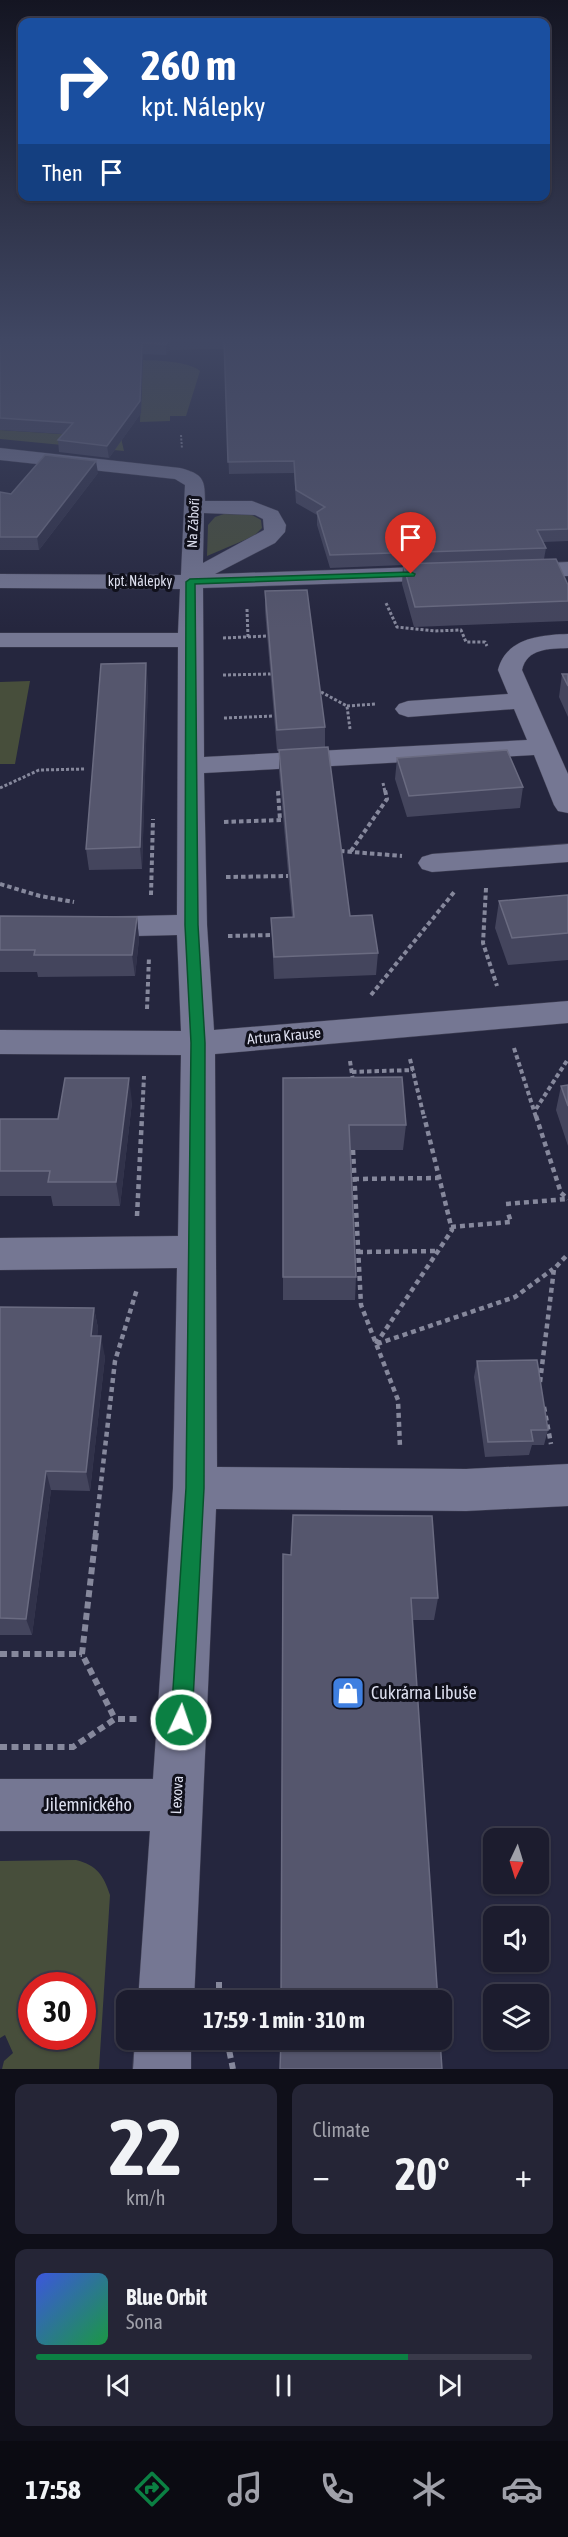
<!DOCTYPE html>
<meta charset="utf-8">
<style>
:root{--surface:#1c1c2e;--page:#252536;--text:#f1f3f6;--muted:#a0a1aa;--line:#3a3a4a;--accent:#0b8043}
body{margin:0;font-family:"Asap Condensed",sans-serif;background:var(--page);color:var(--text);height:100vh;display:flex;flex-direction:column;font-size:22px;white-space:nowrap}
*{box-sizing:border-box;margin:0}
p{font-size:20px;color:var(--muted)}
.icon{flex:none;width:33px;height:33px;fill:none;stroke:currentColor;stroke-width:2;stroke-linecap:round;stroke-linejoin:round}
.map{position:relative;height:2069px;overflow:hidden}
.drawer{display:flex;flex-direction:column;gap:15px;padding:15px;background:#0f0f19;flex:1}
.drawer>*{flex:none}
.top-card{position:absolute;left:18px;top:18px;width:532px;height:183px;border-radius:12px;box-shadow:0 2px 4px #0004,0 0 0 2px var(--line);background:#1a4fa0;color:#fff;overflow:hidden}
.needle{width:39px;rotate:184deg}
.tools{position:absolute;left:483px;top:1828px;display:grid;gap:12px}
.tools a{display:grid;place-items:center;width:66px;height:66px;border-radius:12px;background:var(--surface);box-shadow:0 2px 4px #0004,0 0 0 2px var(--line);font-size:30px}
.speed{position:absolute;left:18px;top:1972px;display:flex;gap:12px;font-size:30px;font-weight:700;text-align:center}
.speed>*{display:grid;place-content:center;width:78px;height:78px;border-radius:50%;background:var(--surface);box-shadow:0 2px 4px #0004,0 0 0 2px var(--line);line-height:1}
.speed .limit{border:9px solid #d22;background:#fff;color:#111}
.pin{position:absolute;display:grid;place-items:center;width:51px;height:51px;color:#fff;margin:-62px -26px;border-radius:50% 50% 50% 0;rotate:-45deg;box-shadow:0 0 6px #0007}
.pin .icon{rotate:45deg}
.me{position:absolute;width:66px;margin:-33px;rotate:3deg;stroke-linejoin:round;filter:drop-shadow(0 0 4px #0008)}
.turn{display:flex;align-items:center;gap:21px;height:126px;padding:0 24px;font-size:27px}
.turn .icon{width:78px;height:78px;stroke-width:2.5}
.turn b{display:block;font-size:42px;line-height:51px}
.then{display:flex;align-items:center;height:57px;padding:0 24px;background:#0003;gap:12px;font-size:22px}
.big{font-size:45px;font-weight:700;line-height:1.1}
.drawer .card{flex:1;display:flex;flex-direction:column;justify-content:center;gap:9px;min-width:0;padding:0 21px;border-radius:12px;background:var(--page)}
.drawer .dial{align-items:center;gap:0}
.dial b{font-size:78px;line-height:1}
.song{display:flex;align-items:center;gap:18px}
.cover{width:72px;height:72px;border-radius:9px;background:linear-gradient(135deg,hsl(230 70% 55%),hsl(140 70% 35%))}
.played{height:6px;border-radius:3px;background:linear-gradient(90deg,var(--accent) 75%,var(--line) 75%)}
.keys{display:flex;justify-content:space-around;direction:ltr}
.heat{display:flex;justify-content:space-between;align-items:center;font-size:33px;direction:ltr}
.drawer .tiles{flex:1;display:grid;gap:15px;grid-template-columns:1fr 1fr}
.card:last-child{grid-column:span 2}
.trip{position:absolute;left:116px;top:1990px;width:336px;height:60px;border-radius:12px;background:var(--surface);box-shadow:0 2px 4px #0004,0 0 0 2px var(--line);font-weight:700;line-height:60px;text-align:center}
.tabs{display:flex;height:96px;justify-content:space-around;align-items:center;background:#0b0b12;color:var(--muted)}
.tabs .icon{width:42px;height:42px}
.tabs .selected{color:var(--accent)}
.tabs b{font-size:27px;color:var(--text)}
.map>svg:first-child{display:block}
</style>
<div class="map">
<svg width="568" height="2069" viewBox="0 0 568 2069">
<rect width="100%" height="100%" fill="#25263e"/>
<!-- green -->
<path fill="#474e3b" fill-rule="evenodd" d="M95,360C119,361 183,356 200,371L186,416H170V421L140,422L142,374Z
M0,430L121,438L124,451L0,439Z
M227,513L252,515L261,520L262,528L254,536L207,556L208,525L215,517Z
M30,681L15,764H0V682Z
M76,1860C97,1865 104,1876 110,1895L99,2069H2L4,2061L13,2053L5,2035L0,2038V1861ZM32,1986H82V2037H32Z"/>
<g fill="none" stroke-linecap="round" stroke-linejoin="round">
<!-- minor casing -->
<g stroke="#404054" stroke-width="1">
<path id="minor" d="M0,448L180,468C203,474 205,479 205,501H252L278,511L286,525L285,532L275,543L215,574L448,566L456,568L459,573L456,578L448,580L203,588L204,757L527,740L514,709L408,717L399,714L395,709L399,704L408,701L508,694L498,670C506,638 540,635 568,634V648C549,649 527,648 522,670L568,774V813L558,811L554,805L534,755L204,773L207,925L214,1030L568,1001V1023L215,1054L217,1467L466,1469L568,1464V1506L466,1511L216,1509L194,2001H138L150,1831H0V1779H153L173,1488L177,1268L0,1270V1238L178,1236L181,1055L0,1054V1030L181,1031L177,935L95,937L84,934L80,927L84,920L95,917L177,915L178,647H0V633H178L180,589L0,588V574L181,575L185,485L175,479L0,460ZM204,513L255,515L263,519L264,530L203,563Z
M568,562V576L515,578L507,576L504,571L507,566L515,564Z
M568,844V862L432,872L422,869L418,863L422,857L432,854Z
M135,2040H191V2069H133Z"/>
</g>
<!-- path-far4 -->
<path stroke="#86889c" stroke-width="2" stroke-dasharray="2 1.5" stroke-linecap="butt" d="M181,435L182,449"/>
<!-- path-far3 -->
<path stroke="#86889c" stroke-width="3" stroke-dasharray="3 2" stroke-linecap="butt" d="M386,603L397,627L435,631L461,630L466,642H485L487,646
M247,609L248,637
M223,638L267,636
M223,675L271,674
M321,692L347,706L350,729
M347,706L376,704
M224,718L274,716
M383,783L385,792
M0,788L39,770L85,769"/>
<!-- path-far2 -->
<path stroke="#86889c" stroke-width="4" stroke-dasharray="4.5 3" stroke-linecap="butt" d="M278,791L280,820
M224,822L283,820
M340,851L402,856
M351,851L387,799L385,790
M226,877L288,876
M0,884L40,896L74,902
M486,888L483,943L497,986
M151,895L153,819
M228,936L275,935
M371,995L455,891
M147,1009L149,957
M514,1048L536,1117
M410,1059L424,1117
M350,1061L353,1081
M352,1072L413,1070
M536,1109L568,1059
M142,1117L144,1076"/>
<!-- path-far1 -->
<path stroke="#86889c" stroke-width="4.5" stroke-dasharray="5 4" stroke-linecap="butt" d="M536,1116L561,1193L568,1199
M353,1150L361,1305L398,1400L400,1447
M354,1179L439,1178
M506,1204L567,1199
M137,1216L142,1116
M451,1227L511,1222L508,1213
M358,1252L438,1251
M376,1344L452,1230L424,1116
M377,1344L515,1297L553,1269
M540,1382L554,1269L568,1254
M544,1407L551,1444
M95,1535L115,1361L137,1289"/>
<!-- path -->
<path stroke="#86889c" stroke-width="6" stroke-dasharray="7 4.5" stroke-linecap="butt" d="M96,1533L82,1654L115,1719
M0,1654H82
M0,1747H73L115,1719H138
M219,1982V2001
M227,2040L233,2069"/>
<!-- minor -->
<use href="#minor" fill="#757793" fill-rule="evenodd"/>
</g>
<!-- wall -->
<path fill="#44455d" d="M0,339H568V541L543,542L546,548L544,559L568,585V621L414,627L402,584L403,565L330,568L317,525V515L296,503L294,473L229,474L224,349L170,350L166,355L143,354L141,413L109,458L59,452L58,440L63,434L0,430Z
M98,473L39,550H0V492L11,494Z
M265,591L325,727V748L350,916L378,953L376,975L274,979L271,918L292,917L279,771V751H277L265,611Z
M562,674H568V717L559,697Z
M148,683L142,869L89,870L86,849Z
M397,758L523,787L520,808L407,817L395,779Z
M568,895V960L508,965L495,928L499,901Z
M0,916L137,917L139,939L135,976L38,977L37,972H0Z
M283,1078L406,1125L403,1150H351L356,1277L355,1300H283Z
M568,1085V1146L556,1110L561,1086Z
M132,1102L120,1206H53L51,1196H0V1119H58Z
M0,1307L94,1308L98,1328L97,1336L105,1357L90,1491L51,1490L32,1635H0Z
M477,1361L548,1430L544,1445H532L529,1455L485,1457L474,1377Z
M283,1554L438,1598L434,1620H412Z"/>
<!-- shaded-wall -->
<path fill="#31324a" d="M169,339L170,350L166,355V344Z
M142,343L143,354L141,413L109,458L107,446Z
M96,461L98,473L39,550L37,537Z
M146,663L148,683L142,869L140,847Z
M137,917L139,939L135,976L132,955Z
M129,1078L132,1102L120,1206L116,1182Z
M94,1308L98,1328L95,1357L91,1336Z
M101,1336L105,1357L90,1491L86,1472Z
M46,1471L51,1490L32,1635L26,1619Z"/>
<!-- building -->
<path fill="#55566d" stroke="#6a6b81" stroke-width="1.5" d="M0,339H169L166,344L142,343L140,401L107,446L58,440L73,423L0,418Z
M224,339H568V529L537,530L546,548L330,555L317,512L325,507L296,490L294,461L228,462Z
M45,455L96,461L37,537H0V492L11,494Z
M556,559L568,585V601L415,607L403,564Z
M307,590L325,727L277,730L265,591Z
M146,663L140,847L86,849L101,664Z
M562,674H568V686Z
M328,747L350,916L372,915L378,953L274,957L271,918L294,917L279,750Z
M507,750L523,787L409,796L397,758Z
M568,895V933L512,938L499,901Z
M0,916L137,917L132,955H34L35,950H0Z
M402,1077L406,1125H349L356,1277H283V1078Z
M65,1078H129L116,1182H48L50,1171H0V1119H58Z
M568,1085V1106L561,1086Z
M0,1307L94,1308L91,1336H101L86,1472L46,1471L26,1619L0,1618Z
M537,1360L548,1430H531L533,1441L488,1442L477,1361Z
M293,1515L432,1516L438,1598H411L438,2001H281L283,1554L291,1555Z
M281,2040H440L442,2069H280Z"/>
<!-- sky -->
<linearGradient id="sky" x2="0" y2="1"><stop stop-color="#141522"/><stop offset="0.54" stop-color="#404763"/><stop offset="1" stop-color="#404763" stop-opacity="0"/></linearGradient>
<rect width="568" height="629" fill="url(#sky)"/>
<!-- route -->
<path fill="#0b8043" stroke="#07532c" stroke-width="1.5" d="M411,572L415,574L414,576L195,584L198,925L205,1043L204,1488L192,1720L189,1727L181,1730L174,1727L171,1720L186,1488L191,1043L185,925L186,582L190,579Z"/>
<!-- icons -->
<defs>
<g id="shop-square" transform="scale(1.725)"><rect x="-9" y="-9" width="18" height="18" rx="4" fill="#3f7fe0" stroke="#10101b"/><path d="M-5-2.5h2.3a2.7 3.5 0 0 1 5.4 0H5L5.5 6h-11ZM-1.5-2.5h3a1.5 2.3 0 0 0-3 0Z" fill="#fff"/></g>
</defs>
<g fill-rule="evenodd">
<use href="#shop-square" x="348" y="1693"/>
</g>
<g text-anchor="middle" stroke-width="6" stroke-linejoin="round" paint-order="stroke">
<!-- far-street labels -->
<g font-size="14" fill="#dcdeee" stroke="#10101b">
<text transform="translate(193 523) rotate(-87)" y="5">Na Záboří</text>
<text x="140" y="586">kpt. Nálepky</text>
</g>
<!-- street labels -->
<g font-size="15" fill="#dcdeee" stroke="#10101b">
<text transform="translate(284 1036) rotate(-5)" y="5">Artura Krause</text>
<text transform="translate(177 1795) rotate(-87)" y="5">Lexova</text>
</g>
<!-- near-poi labels -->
<g font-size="18" fill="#dcdeee" stroke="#10101b" text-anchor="start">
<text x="371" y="1699">Cukrárna Libuše</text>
</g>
<!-- near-street labels -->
<g font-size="18" fill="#dcdeee" stroke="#10101b">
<text x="88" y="1811">Jilemnického</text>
</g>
</g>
</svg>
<div class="tools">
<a><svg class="needle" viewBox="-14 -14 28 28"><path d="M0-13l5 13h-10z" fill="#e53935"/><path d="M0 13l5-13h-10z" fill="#a0a1aa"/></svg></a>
<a><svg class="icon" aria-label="sound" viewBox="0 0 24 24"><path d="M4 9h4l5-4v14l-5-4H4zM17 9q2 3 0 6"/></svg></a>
<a><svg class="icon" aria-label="layers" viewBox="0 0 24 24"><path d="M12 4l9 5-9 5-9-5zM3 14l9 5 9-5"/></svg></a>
</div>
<div class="speed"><div class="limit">30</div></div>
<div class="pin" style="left:411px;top:574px;background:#d93025"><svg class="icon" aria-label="arrive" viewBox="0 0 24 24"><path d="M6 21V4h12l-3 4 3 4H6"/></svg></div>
<svg class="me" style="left:181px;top:1720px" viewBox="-20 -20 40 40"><circle r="17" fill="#0b8043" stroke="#fff" stroke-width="3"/><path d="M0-11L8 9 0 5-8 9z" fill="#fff"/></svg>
<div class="trip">17:59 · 1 min · 310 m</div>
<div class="top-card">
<div class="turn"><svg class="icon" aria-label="right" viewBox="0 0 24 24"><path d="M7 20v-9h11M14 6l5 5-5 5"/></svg><div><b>260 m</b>kpt. Nálepky</div></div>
<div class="then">Then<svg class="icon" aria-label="arrive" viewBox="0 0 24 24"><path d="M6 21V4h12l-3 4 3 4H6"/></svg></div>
</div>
</div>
<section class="drawer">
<div class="tiles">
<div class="card dial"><b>22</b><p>km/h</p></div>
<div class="card"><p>Climate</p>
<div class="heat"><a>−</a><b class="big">20°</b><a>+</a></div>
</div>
<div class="card">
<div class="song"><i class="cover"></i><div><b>Blue Orbit</b><p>Sona</p></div></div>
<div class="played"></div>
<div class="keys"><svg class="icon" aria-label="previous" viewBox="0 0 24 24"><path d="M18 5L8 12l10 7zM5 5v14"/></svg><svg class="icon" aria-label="pause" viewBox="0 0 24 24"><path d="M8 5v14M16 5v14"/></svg><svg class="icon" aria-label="next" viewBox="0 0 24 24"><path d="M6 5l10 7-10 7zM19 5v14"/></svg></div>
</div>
</div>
</section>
<nav class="tabs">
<b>17:58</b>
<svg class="icon selected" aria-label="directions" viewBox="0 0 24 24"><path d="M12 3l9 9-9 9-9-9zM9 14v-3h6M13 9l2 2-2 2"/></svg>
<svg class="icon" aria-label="music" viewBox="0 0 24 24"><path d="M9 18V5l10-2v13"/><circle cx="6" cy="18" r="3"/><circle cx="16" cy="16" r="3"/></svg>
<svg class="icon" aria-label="phone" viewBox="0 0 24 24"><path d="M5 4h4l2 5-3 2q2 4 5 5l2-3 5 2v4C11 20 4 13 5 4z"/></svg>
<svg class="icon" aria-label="climate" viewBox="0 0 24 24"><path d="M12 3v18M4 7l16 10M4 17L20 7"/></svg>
<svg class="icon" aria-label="car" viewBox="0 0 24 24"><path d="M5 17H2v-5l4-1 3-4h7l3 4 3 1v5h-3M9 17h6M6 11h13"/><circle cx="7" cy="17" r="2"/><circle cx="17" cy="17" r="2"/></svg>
</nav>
